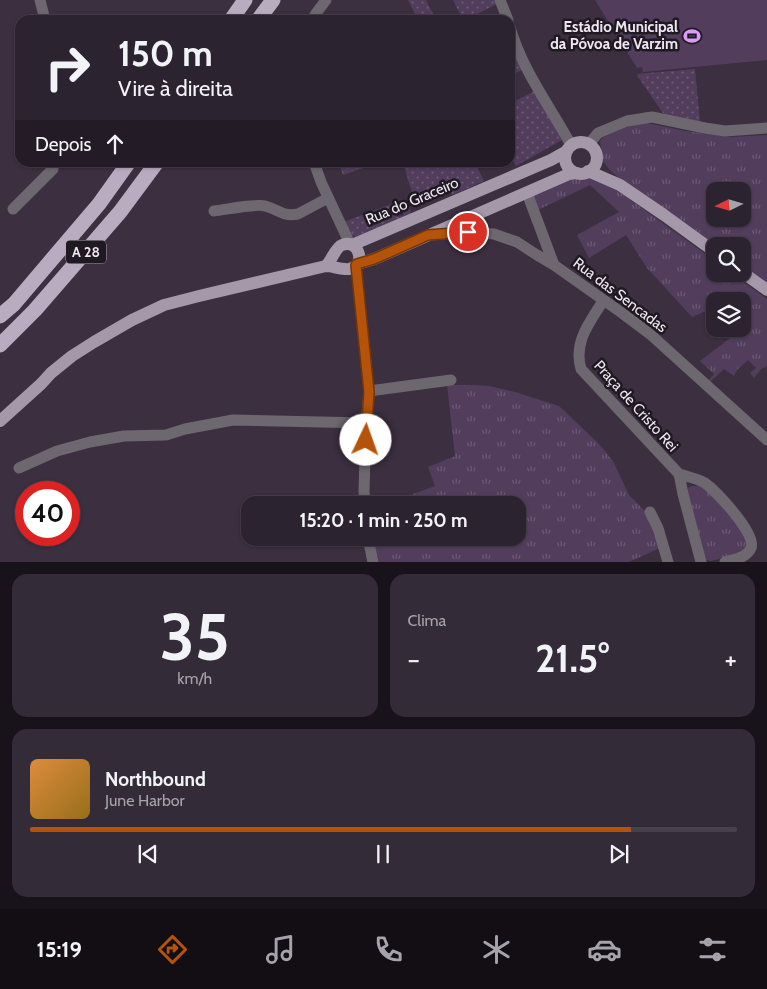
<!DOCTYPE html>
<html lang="pt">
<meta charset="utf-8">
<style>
:root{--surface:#2c2330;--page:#342b38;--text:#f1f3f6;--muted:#a6a4ab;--line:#48404c;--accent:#b45309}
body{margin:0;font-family:Cabin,sans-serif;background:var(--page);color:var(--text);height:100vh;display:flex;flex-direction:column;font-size:19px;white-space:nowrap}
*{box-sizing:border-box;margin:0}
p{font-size:16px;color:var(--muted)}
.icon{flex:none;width:28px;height:28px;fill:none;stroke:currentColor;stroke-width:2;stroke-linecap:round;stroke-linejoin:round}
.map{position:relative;height:562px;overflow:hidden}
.panel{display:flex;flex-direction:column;gap:12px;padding:12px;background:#18131a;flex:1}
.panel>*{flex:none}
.top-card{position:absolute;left:15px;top:15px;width:500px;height:152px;border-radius:15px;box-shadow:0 1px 4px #0004,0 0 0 1px var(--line);background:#2c2330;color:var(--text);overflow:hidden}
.needle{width:32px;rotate:265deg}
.tools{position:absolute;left:706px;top:182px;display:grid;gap:10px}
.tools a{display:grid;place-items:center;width:45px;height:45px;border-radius:10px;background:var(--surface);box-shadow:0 1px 4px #0004,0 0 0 1px var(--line);font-size:25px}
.speed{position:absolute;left:15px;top:481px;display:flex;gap:10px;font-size:25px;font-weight:700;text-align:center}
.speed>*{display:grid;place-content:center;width:65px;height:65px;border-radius:50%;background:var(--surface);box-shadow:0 1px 4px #0004,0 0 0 1px var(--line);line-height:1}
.speed .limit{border:8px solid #d22;background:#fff;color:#111}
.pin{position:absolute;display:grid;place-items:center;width:42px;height:42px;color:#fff;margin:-21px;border:2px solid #fff;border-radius:50%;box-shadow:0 1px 5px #0007}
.me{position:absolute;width:55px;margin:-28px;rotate:3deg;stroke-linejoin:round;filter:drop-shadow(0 0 4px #0008)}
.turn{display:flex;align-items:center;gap:18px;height:105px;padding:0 20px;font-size:22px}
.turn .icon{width:65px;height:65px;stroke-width:2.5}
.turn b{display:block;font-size:35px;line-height:42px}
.then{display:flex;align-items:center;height:48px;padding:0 20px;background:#0003;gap:10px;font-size:19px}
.big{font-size:38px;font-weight:700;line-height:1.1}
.panel .card{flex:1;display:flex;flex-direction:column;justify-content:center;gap:8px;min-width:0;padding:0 18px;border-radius:15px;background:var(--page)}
.panel .dial{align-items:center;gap:0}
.dial b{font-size:65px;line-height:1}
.song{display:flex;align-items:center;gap:15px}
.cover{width:60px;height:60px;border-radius:8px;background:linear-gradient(135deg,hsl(30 70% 55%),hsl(40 70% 35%))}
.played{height:5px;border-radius:2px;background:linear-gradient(90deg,var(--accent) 85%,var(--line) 85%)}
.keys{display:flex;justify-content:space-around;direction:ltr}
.heat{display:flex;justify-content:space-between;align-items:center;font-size:28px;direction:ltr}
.panel .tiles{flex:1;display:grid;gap:12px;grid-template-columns:1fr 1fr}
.card:last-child{grid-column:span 2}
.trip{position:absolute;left:241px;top:496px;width:285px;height:50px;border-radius:15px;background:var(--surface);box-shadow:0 1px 4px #0004,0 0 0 1px var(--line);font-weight:700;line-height:50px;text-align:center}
.tab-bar{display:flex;height:80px;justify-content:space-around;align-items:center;background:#120e13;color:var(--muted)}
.tab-bar .icon{width:35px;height:35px}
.tab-bar .on{color:var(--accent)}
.tab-bar b{font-size:22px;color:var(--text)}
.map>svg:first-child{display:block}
</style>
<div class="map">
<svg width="767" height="562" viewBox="0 0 767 562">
<defs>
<pattern id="grass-tufts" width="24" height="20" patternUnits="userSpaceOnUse" patternTransform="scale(1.25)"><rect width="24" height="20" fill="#533d5d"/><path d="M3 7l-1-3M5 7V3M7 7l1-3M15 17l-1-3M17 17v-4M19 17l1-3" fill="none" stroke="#6c5975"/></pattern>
<pattern id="garden-dots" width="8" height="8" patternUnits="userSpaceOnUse" patternTransform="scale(1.25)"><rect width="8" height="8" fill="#533d5d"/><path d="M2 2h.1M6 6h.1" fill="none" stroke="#6c5975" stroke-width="1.8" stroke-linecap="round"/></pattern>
</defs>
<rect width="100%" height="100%" fill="#3b2f40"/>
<!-- grass -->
<path fill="url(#grass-tufts)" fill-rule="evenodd" d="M646,123L686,131L730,137L767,135V284L743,267L742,246H715L623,182L609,169L603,161L600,141L603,137L632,125ZM715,191H742V219H715Z
M573,178L581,179L590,178L606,182L715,261V274H732L767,299V366L761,369L754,378L750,373L756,368L748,360L737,370L734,376L724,369L710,382L708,381L714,374L700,361L742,329L744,327L743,326V311L744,310L743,306L742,301H741L738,297L728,301H715V307L692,317L647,268L626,235L589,258L577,235L619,212L590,185L538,210L532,194Z
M447,385H473L489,386L515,392L559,406L599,444L613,461L629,495L645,511L649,517L660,548L629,562H379L373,538H518V505H417L413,494L435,486L428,467L455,456Z
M693,486H702L726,509L747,540V547L739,553L711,561L706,560L687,490L689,487Z"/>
<!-- garden -->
<path fill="url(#garden-dots)" d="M408,0H426L436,20H418Z
M453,0H495L497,4L465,20H463Z
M510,43L522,70L510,76Z
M695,69L700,122L666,115L663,113L638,77L637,74Z
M510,91L515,101L535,91L562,140L516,166L510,154Z
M343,163V162L378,163L343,175L339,164Z
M403,163H475L484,181L452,195L449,191L435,194L432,188L413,196Z
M392,204L397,217L404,215L402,208L408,205L411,212L410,216L355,237L351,235L343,222Z"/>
<!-- pitch -->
<path fill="#533d5d" d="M595,0H767V60L643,72L642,67L637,68Z"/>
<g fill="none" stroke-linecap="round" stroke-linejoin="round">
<!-- minor -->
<path stroke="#6d676f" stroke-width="11" d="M40,0L45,20
M500,0L508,20
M312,20L317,12L326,0
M510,27C522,70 550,106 571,145
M589,144L598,133L627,121L652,117L705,128L725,131L767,128
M314,162L321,182L350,244
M527,193L554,265
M13,209L53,169L51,162
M214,211C225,210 256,203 265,206C278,209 282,217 298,214L328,198
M432,235L469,232L494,234L517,242L537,255L554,265L622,313L650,334L767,440
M356,265L369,391L366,423L364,491L365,505
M603,301C590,322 573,342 581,369L679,474L683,494L701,562
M369,391L451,380
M19,468L57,451L90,442L124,436L166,435L185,429L233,420L366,423
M679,474C688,477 697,478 705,483C716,491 757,534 751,548C747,558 734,559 725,562
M650,512L658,528L668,562
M368,538L373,562"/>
<!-- major -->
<path stroke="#a498a9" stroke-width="12" d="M565 158a16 16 0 1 1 32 0a16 16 0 1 1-32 0Z
M588,171L620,185L664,215L715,252
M352,245L551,160L567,151
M357,264L374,259L569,174L577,173
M742,272L767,290
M0,421L41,384L51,373L72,356L94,342L132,320L164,305L199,296L326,266C333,266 342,270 349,269C367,266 359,238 342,245C335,248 332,260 326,266"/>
<!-- highway -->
<path stroke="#b9abc0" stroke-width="15" d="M231,20L245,0
M258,20L273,0
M0,316L14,304L99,204L129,162
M0,345L35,310L120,212L157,162"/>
</g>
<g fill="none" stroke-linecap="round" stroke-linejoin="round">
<!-- route casing -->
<g stroke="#753606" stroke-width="12">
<path id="route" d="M366,440L369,392L356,265L357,264L374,259L428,235L468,232"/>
</g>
<!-- route -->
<use href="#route" stroke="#b45309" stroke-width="9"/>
</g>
<!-- icons -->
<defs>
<g id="stadium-bare" transform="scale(1.35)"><path d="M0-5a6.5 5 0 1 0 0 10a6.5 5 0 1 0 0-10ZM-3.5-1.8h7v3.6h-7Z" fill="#da9af6" stroke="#1f1a22" stroke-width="2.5" paint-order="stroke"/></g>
</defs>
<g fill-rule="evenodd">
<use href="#stadium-bare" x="692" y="36"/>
</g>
<g text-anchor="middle" stroke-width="5" stroke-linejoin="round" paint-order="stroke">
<!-- shield labels -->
<rect fill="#1f1a22" stroke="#b0a9b3" stroke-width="1" x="66" y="240.5" width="40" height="23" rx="4"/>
<g font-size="14" font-weight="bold" fill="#eee6f1">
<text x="86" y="257">A 28</text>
</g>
<!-- poi labels -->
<g font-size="15" font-weight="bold" fill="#eee6f1" stroke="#1f1a22" text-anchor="end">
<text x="678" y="32">Estádio Municipal<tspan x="678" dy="17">da Póvoa de Varzim</tspan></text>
</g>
<!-- street labels -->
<g font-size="15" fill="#eee6f1" stroke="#1f1a22">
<text transform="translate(412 201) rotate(-23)" y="5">Rua do Graceiro</text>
<text transform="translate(620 295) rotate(37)" y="5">Rua das Sencadas</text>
<text transform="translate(636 406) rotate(48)" y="5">Praça de Cristo Rei</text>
</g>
</g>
</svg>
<div class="tools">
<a><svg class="needle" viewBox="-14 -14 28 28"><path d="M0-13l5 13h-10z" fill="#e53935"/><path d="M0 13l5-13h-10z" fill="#a6a4ab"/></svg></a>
<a><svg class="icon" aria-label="search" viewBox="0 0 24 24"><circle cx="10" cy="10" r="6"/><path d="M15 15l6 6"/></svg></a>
<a><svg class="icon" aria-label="layers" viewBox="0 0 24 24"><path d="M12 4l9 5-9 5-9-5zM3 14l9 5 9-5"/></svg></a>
</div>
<div class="speed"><div class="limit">40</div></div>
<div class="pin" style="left:468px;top:232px;background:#d93025"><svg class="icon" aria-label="arrive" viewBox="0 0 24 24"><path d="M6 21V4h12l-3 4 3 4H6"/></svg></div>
<svg class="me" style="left:366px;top:440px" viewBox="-20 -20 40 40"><circle r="19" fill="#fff"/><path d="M0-13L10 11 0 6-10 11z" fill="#b45309"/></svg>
<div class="trip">15:20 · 1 min · 250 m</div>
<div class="top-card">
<div class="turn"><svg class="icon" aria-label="right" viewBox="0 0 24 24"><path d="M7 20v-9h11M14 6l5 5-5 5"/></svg><div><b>150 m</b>Vire à direita</div></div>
<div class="then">Depois<svg class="icon" aria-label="ahead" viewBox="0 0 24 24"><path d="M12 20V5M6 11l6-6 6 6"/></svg></div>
</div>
</div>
<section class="panel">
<div class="tiles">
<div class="card dial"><b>35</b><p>km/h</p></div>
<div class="card"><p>Clima</p>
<div class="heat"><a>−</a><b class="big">21.5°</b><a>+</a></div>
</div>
<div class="card">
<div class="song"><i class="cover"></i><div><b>Northbound</b><p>June Harbor</p></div></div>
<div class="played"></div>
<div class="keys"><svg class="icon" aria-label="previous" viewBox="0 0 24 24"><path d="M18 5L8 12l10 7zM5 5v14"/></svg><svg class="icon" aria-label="pause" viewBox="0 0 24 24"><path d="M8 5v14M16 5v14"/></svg><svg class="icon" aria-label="next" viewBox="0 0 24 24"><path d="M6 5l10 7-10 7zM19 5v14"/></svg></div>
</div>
</div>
</section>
<nav class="tab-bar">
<b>15:19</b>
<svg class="icon on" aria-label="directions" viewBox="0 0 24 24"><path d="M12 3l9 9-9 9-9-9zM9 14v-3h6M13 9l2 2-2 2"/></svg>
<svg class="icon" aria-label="music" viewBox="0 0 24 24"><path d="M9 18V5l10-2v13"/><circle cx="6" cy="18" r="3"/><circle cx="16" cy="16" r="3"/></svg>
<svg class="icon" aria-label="phone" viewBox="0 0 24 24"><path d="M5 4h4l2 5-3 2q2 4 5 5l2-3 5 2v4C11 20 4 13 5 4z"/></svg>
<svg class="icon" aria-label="climate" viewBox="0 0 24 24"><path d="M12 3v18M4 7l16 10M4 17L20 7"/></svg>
<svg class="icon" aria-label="car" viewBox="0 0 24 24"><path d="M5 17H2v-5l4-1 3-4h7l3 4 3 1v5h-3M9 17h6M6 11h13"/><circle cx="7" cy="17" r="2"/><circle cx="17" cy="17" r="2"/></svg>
<svg class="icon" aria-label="filters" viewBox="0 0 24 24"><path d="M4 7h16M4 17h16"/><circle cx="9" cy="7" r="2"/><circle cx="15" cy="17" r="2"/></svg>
</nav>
